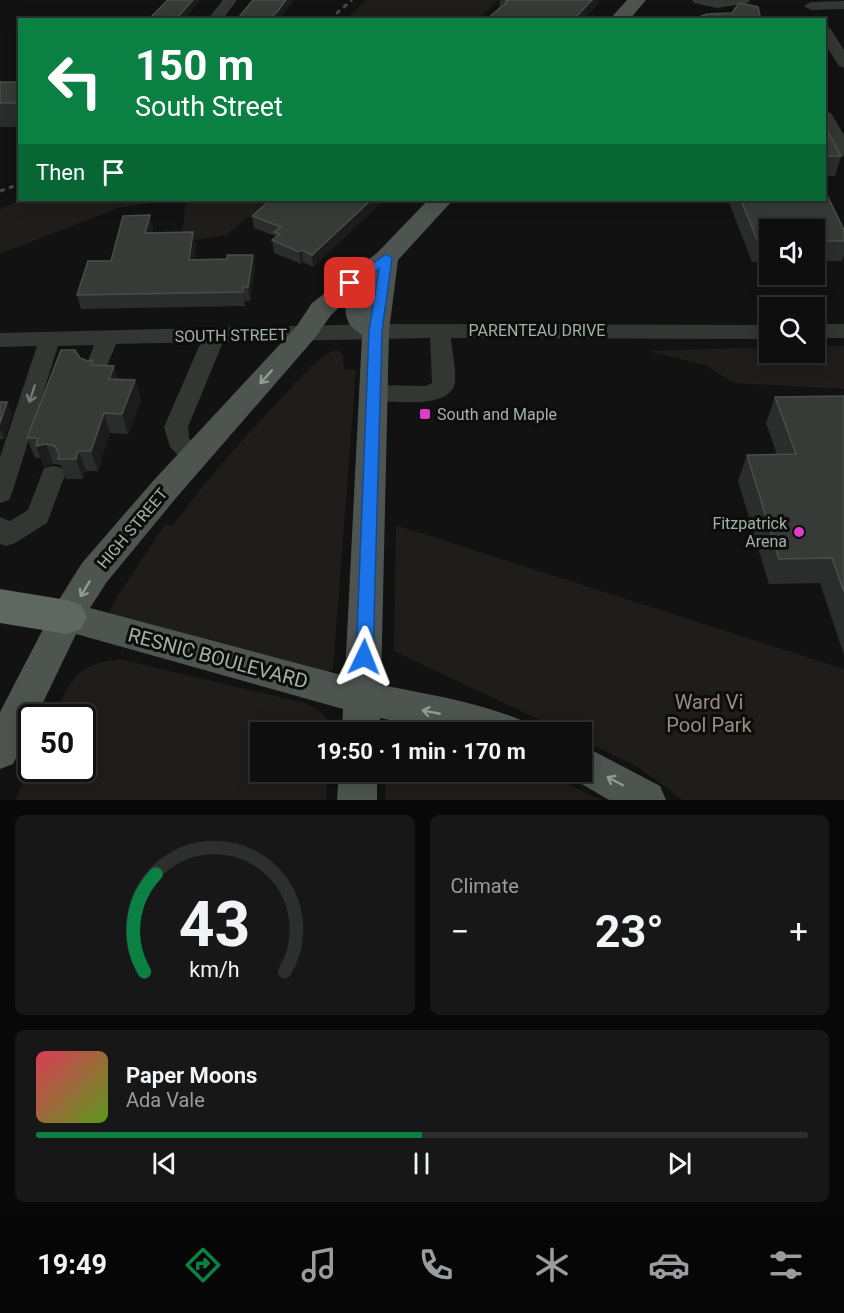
<!DOCTYPE html>
<meta charset="utf-8">
<style>
:root{--surface:#0d0e0d;--page:#161716;--text:#f1f3f6;--muted:#9a9c9d;--line:#2d2e2e;--accent:#0b8043}
body{margin:0;font-family:Roboto,sans-serif;background:var(--page);color:var(--text);height:100vh;display:flex;flex-direction:column;font-size:22px;white-space:nowrap}
*{box-sizing:border-box;margin:0}
p{font-size:20px;color:var(--muted)}
.icon{flex:none;width:33px;height:33px;fill:none;stroke:currentColor;stroke-width:2;stroke-linecap:round;stroke-linejoin:round}
.map{position:relative;height:800px;overflow:hidden}
.sheet{display:flex;flex-direction:column;gap:15px;padding:15px;background:#070807;flex:1}
.sheet>*{flex:none}
.top-card{position:absolute;left:18px;top:18px;width:808px;height:183px;border-radius:0px;box-shadow:0 3px 15px #0003,0 0 0 2px var(--line);background:#0b8043;color:#fff;overflow:hidden}
.buttons{position:absolute;left:759px;top:219px;display:grid;gap:12px}
.buttons a{display:grid;place-items:center;width:66px;height:66px;border-radius:0px;background:var(--surface);box-shadow:0 3px 15px #0003,0 0 0 2px var(--line);font-size:30px}
.speed{position:absolute;left:18px;top:704px;display:flex;gap:12px;font-size:30px;font-weight:700;text-align:center}
.speed>*{display:grid;place-content:center;width:78px;height:78px;border-radius:50%;background:var(--surface);box-shadow:0 3px 15px #0003,0 0 0 2px var(--line);line-height:1}
.speed .limit{border:3px solid #111;border-radius:9px;background:#fff;color:#111}
.pin{position:absolute;display:grid;place-items:center;width:51px;height:51px;color:#fff;margin:-26px;border-radius:12px;box-shadow:0 3px 9px #0006}
.me{position:absolute;width:66px;margin:-33px;rotate:2deg;stroke-linejoin:round;filter:drop-shadow(0 0 4px #0008)}
.turn{display:flex;align-items:center;gap:21px;height:126px;padding:0 18px;font-size:27px}
.turn .icon{width:78px;height:78px;stroke-width:2.5}
.turn b{display:block;font-size:42px;line-height:51px}
.then{display:flex;align-items:center;height:57px;padding:0 18px;background:#0003;gap:12px;font-size:22px}
.big{font-size:45px;font-weight:700;line-height:1.1}
.sheet .tile{flex:1;display:flex;flex-direction:column;justify-content:center;gap:9px;min-width:0;padding:0 21px;border-radius:9px;background:var(--page)}
.sheet .dial{align-items:center;gap:0}
.dial svg{height:156px;overflow:visible;fill:none;stroke:var(--line);stroke-width:7;stroke-linecap:round;text-anchor:middle}
.dial text{fill:var(--text);stroke:none}
.song{display:flex;align-items:center;gap:18px}
.cover{width:72px;height:72px;border-radius:9px;background:linear-gradient(135deg,hsl(350 70% 55%),hsl(90 70% 35%))}
.played{height:6px;border-radius:3px;background:linear-gradient(90deg,var(--accent) 50%,var(--line) 50%)}
.keys{display:flex;justify-content:space-around;direction:ltr}
.heat{display:flex;justify-content:space-between;align-items:center;font-size:33px;direction:ltr}
.sheet .tiles{flex:1;display:grid;gap:15px;grid-template-columns:1fr 1fr}
.tile:last-child{grid-column:span 2}
.trip{position:absolute;left:250px;top:722px;width:342px;height:60px;border-radius:0px;background:var(--surface);box-shadow:0 3px 15px #0003,0 0 0 2px var(--line);font-weight:700;line-height:60px;text-align:center}
.dock{display:flex;height:96px;justify-content:space-around;align-items:center;background:#050605;color:var(--muted)}
.dock .icon{width:42px;height:42px}
.dock .selected{color:var(--accent)}
.dock b{font-size:27px;color:var(--text)}
.map>svg:first-child{display:block}
</style>
<div class="map">
<svg width="844" height="800" viewBox="0 0 844 800">
<rect width="100%" height="100%" fill="#111211"/>
<!-- green -->
<path fill="#1f1d1a" d="M366,0H499L479,19H346Z
M21,200H172L118,208L0,254V209Z
M187,200H269L225,236L180,241Z
M815,346H844V389L734,383L705,365L648,351L769,347L770,352H814Z
M332,351H340L343,354L344,369L356,370L333,669L328,673L107,616L119,594L165,524L172,527C203,483 238,444 275,405C293,386 309,365 332,351Z
M396,525L844,669V800H683L638,767L582,740V732H565L394,651Z
M119,659L305,703C319,710 329,715 330,732H261V771H328L326,800H15L31,765L32,768H82V717H54C70,681 76,664 119,659Z
M386,771H541L601,800H385Z"/>
<g fill="none" stroke-linecap="round" stroke-linejoin="round">
<!-- minor -->
<path fill="#323734" fill-rule="evenodd" d="M223,0H237L222,20H207Z
M692,0H750L748,3L717,8L694,3Z
M844,1V9L811,10L804,6L811,2Z
M825,27L830,28L844,50V68L839,66L825,44Z
M825,111L831,113L844,135V156L838,155L825,131Z
M376,324L770,325V339L451,338C452,352 456,367 455,381C453,410 395,401 375,401L367,399L364,393L367,387L375,385L426,386L432,383L430,338L223,342L188,427L189,438L206,457L202,463L194,466L186,463L170,447L164,427L201,342L116,344L103,376L95,379L87,376L84,371L94,345L58,346L12,493L9,500L0,503V457L37,346L0,347V333Z
M814,324H844V338H814Z
M53,466L62,468L65,475L47,523L15,543L6,546L0,544V517L10,521L28,510L44,468Z"/>
<!-- major -->
<path fill="#4e5550" fill-rule="evenodd" d="M627,0H646L629,20H609Z
M428,200H453L398,260L389,331L381,685C428,694 476,702 521,720L527,732H447L380,718V732H342L343,709L76,634L36,717H32V726L13,764L0,769V712L55,606L82,563L154,480L296,327L312,303L377,253ZM346,301C344,318 348,326 362,335L345,676L90,608L106,583L176,498L314,339L331,315Z
M582,745L660,786L666,800H609L568,776L566,771H582Z
M339,771H377V800H337Z"/>
<!-- highway -->
<path fill="#5e6760" fill-rule="evenodd" d="M0,589L67,600L81,605L87,617L81,629L67,634L0,623Z"/>
<!-- rail -->
<path stroke="#454b47" stroke-width="3" stroke-dasharray="5 4.5" stroke-linecap="butt" d="M329,20L352,0
M0,191L20,184"/>
</g>
<!-- wall -->
<path fill="#2a2d2b" d="M500,0H599V3L582,20H486L499,8Z
M0,82H20V127H0Z
M825,126L841,156L835,176H825Z
M384,200L313,267L303,262L301,264L274,253L272,240L275,238V236L254,228L252,216Z
M728,200H825L844,230V255L842,261H814V230H770V262H752Z
M153,228L152,233L193,232L196,246L194,260L227,259L253,255L255,269L250,301H245V306L81,309L77,295Z
M80,358L88,361L93,360L94,365L118,379L135,380L141,400L128,434L110,433L98,471H86L83,479H66L61,465L53,464L44,466L41,458H35L27,438Z
M844,396V655L820,583L769,584L738,481L747,455H777L766,423L775,397Z
M0,402H7L12,414L4,439H0Z"/>
<!-- shaded-wall -->
<path fill="#1b1c1b" d="M193,0H201L184,20H175Z
M286,0H294L279,20H268Z
M592,0H599V3L582,20H573Z
M371,200H384L313,267L312,255Z
M150,215L153,228L148,247L145,233Z
M193,232L196,246L191,273L189,260Z
M302,250L303,262L301,264L299,252Z
M253,255L255,269L250,301L248,287Z
M243,287L245,301V306L243,292Z
M114,366L120,386L109,379Z
M135,380L141,400L128,434L122,414Z
M7,402L12,414L4,439L0,431V423Z
M104,413L110,433L98,471L91,451Z
M46,444L53,464L44,466L36,446Z
M78,451L86,471L83,479L76,459Z"/>
<!-- building -->
<path fill="#373b38" stroke="#484e4a" stroke-width="1.5" d="M168,0H193L175,20H148Z
M253,0H286L277,12L268,20H245L238,18Z
M505,0H592L573,20H486L508,1Z
M739,3L758,7L761,20H691L707,14L732,13Z
M0,82H20V103H0Z
M825,126L841,156H825Z
M825,191L844,230V241H814V230H770V242H758L741,200H825Z
M270,200H371L312,255L302,250L299,252L272,240L280,234L274,232L281,227L252,216Z
M150,215L145,233L193,232L189,260L227,259V255H253L248,287H243V292L77,295L88,261H111L123,216Z
M61,350H75L80,358L88,361L93,360L91,365L114,366L109,379L135,380L122,414L104,413L91,451H78L76,459H58L59,454L55,446L46,444L36,446L38,438H27Z
M844,396V592L832,558L779,559L747,455L796,454L775,397Z
M0,402H7L0,423Z"/>
<!-- one-way arrows -->
<defs><path id="oneway-shaft" d="M-6 0H5M1.5-3L5.5 0L1.5 3" fill="none" stroke-width="1.6" stroke-linecap="round" stroke-linejoin="round" transform="scale(1.5)"/></defs>
<g stroke="#8e9b90">
<use href="#oneway-shaft" transform="translate(266 377) rotate(132)"/>
<use href="#oneway-shaft" transform="translate(85 589) rotate(121)"/>
<use href="#oneway-shaft" transform="translate(431 712) rotate(-169)"/>
<use href="#oneway-shaft" transform="translate(615 781) rotate(-152)"/>
</g>
<use stroke="#707b73" href="#oneway-shaft" transform="translate(32 394) rotate(108)"/>
<!-- route -->
<path fill="#1a73e8" stroke="#114b97" stroke-width="1.5" d="M386,254L392,258L382,331L373,657L370,662L364,664L358,662L356,657L369,331L379,269L354,286H345L344,283Z"/>
<!-- markers -->
<g fill="#e13aca" stroke="#0c0d0c" stroke-width="2">
<rect x="419" y="408" width="12" height="12" rx="3"/>
<circle cx="799" cy="532" r="6"/>
</g>
<g text-anchor="middle" stroke-width="6" stroke-linejoin="round" paint-order="stroke">
<!-- street labels -->
<g font-size="16" fill="#a3b2a6" stroke="#0c0d0c">
<text x="537" y="336">PARENTEAU DRIVE</text>
<text transform="translate(231 335) rotate(-1)" y="6">SOUTH STREET</text>
<text transform="translate(132 528) rotate(-50)" y="6">HIGH STREET</text>
</g>
<!-- poi labels -->
<g font-size="16" fill="#a3b2a6" stroke="#0c0d0c" text-anchor="start">
<text x="437" y="420">South and Maple</text>
<text x="787" y="529" text-anchor="end">Fitzpatrick<tspan x="787" dy="18">Arena</tspan></text>
</g>
<!-- near-street labels -->
<g font-size="20" fill="#a3b2a6" stroke="#0c0d0c">
<text transform="translate(218 658) rotate(15)" y="7">RESNIC BOULEVARD</text>
</g>
<!-- near-park labels -->
<g font-size="20" fill="#9b8d7b" stroke="#0c0d0c">
<text x="709" y="709">Ward Vi<tspan x="709" dy="23">Pool Park</tspan></text>
</g>
</g>
</svg>
<div class="buttons">
<a><svg class="icon" aria-label="sound" viewBox="0 0 24 24"><path d="M4 9h4l5-4v14l-5-4H4zM17 9q2 3 0 6"/></svg></a>
<a><svg class="icon" aria-label="search" viewBox="0 0 24 24"><circle cx="10" cy="10" r="6"/><path d="M15 15l6 6"/></svg></a>
</div>
<div class="speed"><div class="limit">50</div></div>
<div class="pin" style="left:350px;top:283px;background:#d93025"><svg class="icon" aria-label="arrive" viewBox="0 0 24 24"><path d="M6 21V4h12l-3 4 3 4H6"/></svg></div>
<svg class="me" style="left:364px;top:657px" viewBox="-20 -20 40 40"><path d="M0-17L14 15 0 8-14 15z" fill="#1a73e8" stroke="#fff" stroke-width="4"/></svg>
<div class="trip">19:50 · 1 min · 170 m</div>
<div class="top-card">
<div class="turn"><svg class="icon" aria-label="left" viewBox="0 0 24 24"><path d="M17 20v-9H6M10 6l-5 5 5 5"/></svg><div><b>150 m</b>South Street</div></div>
<div class="then">Then<svg class="icon" aria-label="arrive" viewBox="0 0 24 24"><path d="M6 21V4h12l-3 4 3 4H6"/></svg></div>
</div>
</div>
<section class="sheet">
<div class="tiles">
<div class="tile dial"><svg viewBox="0 0 100 80">
<path d="M14 69A42 42 0 1 1 86 69"/>
<path d="M14 69A42 42 0 0 1 20 19" stroke="#0b8043"/>
<text x="50" y="56" font-size="32" font-weight="700">43</text>
<text x="50" y="72" font-size="11">km/h</text>
</svg></div>
<div class="tile"><p>Climate</p>
<div class="heat"><a>−</a><b class="big">23°</b><a>+</a></div>
</div>
<div class="tile">
<div class="song"><i class="cover"></i><div><b>Paper Moons</b><p>Ada Vale</p></div></div>
<div class="played"></div>
<div class="keys"><svg class="icon" aria-label="previous" viewBox="0 0 24 24"><path d="M18 5L8 12l10 7zM5 5v14"/></svg><svg class="icon" aria-label="pause" viewBox="0 0 24 24"><path d="M8 5v14M16 5v14"/></svg><svg class="icon" aria-label="next" viewBox="0 0 24 24"><path d="M6 5l10 7-10 7zM19 5v14"/></svg></div>
</div>
</div>
</section>
<nav class="dock">
<b>19:49</b>
<svg class="icon selected" aria-label="directions" viewBox="0 0 24 24"><path d="M12 3l9 9-9 9-9-9zM9 14v-3h6M13 9l2 2-2 2"/></svg>
<svg class="icon" aria-label="music" viewBox="0 0 24 24"><path d="M9 18V5l10-2v13"/><circle cx="6" cy="18" r="3"/><circle cx="16" cy="16" r="3"/></svg>
<svg class="icon" aria-label="phone" viewBox="0 0 24 24"><path d="M5 4h4l2 5-3 2q2 4 5 5l2-3 5 2v4C11 20 4 13 5 4z"/></svg>
<svg class="icon" aria-label="climate" viewBox="0 0 24 24"><path d="M12 3v18M4 7l16 10M4 17L20 7"/></svg>
<svg class="icon" aria-label="car" viewBox="0 0 24 24"><path d="M5 17H2v-5l4-1 3-4h7l3 4 3 1v5h-3M9 17h6M6 11h13"/><circle cx="7" cy="17" r="2"/><circle cx="17" cy="17" r="2"/></svg>
<svg class="icon" aria-label="filters" viewBox="0 0 24 24"><path d="M4 7h16M4 17h16"/><circle cx="9" cy="7" r="2"/><circle cx="15" cy="17" r="2"/></svg>
</nav>
